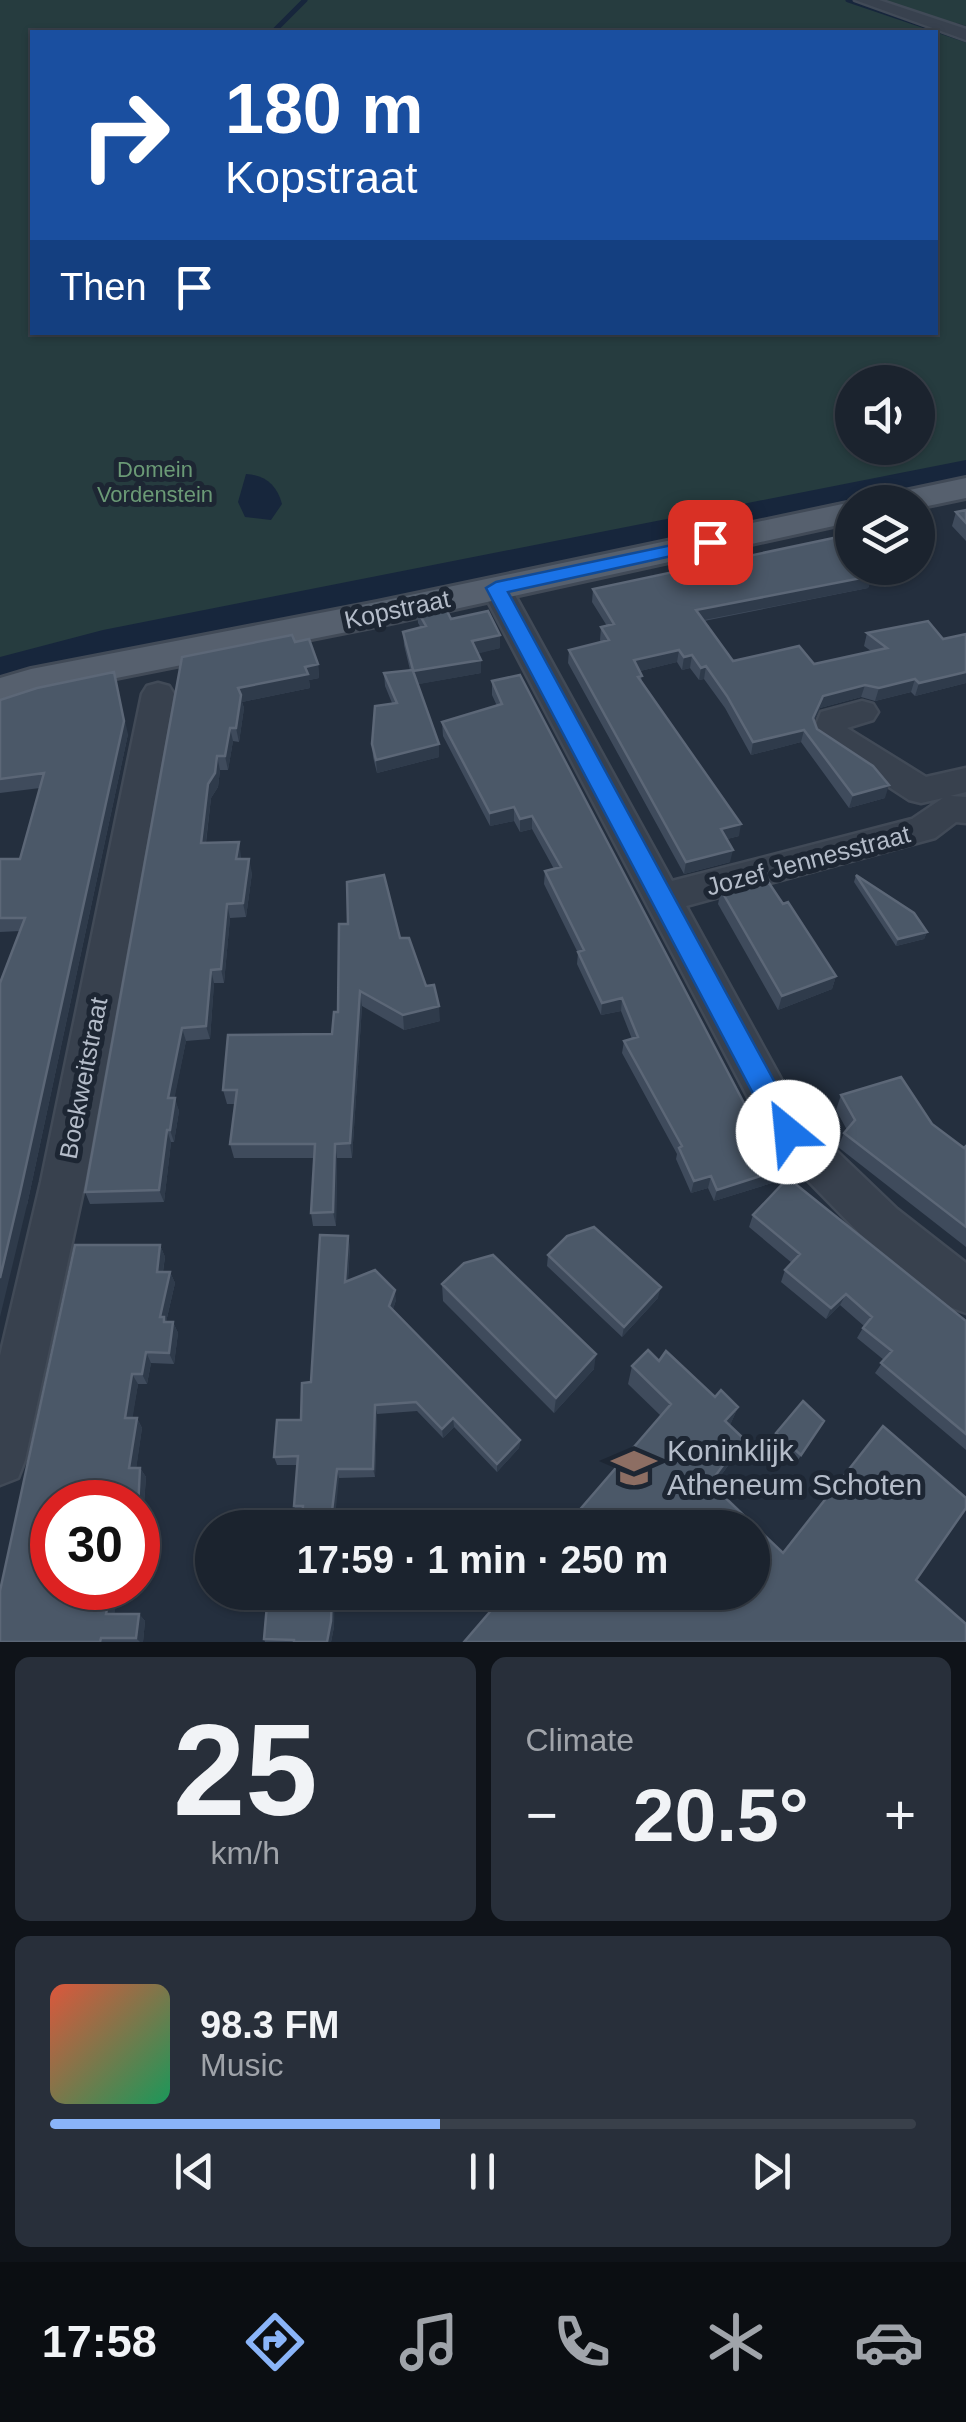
<!DOCTYPE html>
<meta charset="utf-8">
<style>
:root{--surface:#1b232e;--page:#282f3a;--text:#f1f3f6;--muted:#a0a4aa;--line:#39404a;--accent:#8ab4f8}
body{margin:0;font-family:Helvetica,sans-serif;background:var(--page);color:var(--text);height:100vh;display:flex;flex-direction:column;font-size:38px;white-space:nowrap}
*{box-sizing:border-box;margin:0}
p{font-size:32px;color:var(--muted)}
.icon{flex:none;width:55px;height:55px;fill:none;stroke:currentColor;stroke-width:2;stroke-linecap:round;stroke-linejoin:round}
.map{position:relative;height:1642px;overflow:hidden}
.side{display:flex;flex-direction:column;gap:15px;padding:15px;background:#0f1319;flex:1}
.side>*{flex:none}
.top-card{position:absolute;left:30px;top:30px;width:908px;height:305px;border-radius:0px;box-shadow:0 2px 8px #0004,0 0 0 2px var(--line);background:#1a4fa0;color:#fff;overflow:hidden}
.buttons{position:absolute;left:835px;top:365px;display:grid;gap:20px}
.buttons a{display:grid;place-items:center;width:100px;height:100px;border-radius:50%;background:var(--surface);box-shadow:0 2px 8px #0004,0 0 0 2px var(--line);font-size:50px}
.speed{position:absolute;left:30px;top:1480px;display:flex;gap:20px;font-size:50px;font-weight:700;text-align:center}
.speed>*{display:grid;place-content:center;width:130px;height:130px;border-radius:50%;background:var(--surface);box-shadow:0 2px 8px #0004,0 0 0 2px var(--line);line-height:1}
.speed .limit{border:15px solid #d22;background:#fff;color:#111}
.pin{position:absolute;display:grid;place-items:center;width:85px;height:85px;color:#fff;margin:-42px;border-radius:20px;box-shadow:0 5px 15px #0006}
.me{position:absolute;width:110px;margin:-55px;rotate:332deg;stroke-linejoin:round;filter:drop-shadow(0 0 8px #0008)}
.turn{display:flex;align-items:center;gap:35px;height:210px;padding:0 30px;font-size:45px}
.turn .icon{width:130px;height:130px;stroke-width:2.5}
.turn b{display:block;font-size:70px;line-height:85px}
.then{display:flex;align-items:center;height:95px;padding:0 30px;background:#0003;gap:20px;font-size:38px}
.big{font-size:75px;font-weight:700;line-height:1.1}
.side .card{flex:1;display:flex;flex-direction:column;justify-content:center;gap:15px;min-width:0;padding:0 35px;border-radius:15px;background:var(--page)}
.side .dial{align-items:center;gap:0}
.dial b{font-size:130px;line-height:1}
.song{display:flex;align-items:center;gap:30px}
.cover{width:120px;height:120px;border-radius:15px;background:linear-gradient(135deg,hsl(10 70% 55%),hsl(150 70% 35%))}
.played{height:10px;border-radius:5px;background:linear-gradient(90deg,var(--accent) 45%,var(--line) 45%)}
.keys{display:flex;justify-content:space-around;direction:ltr}
.heat{display:flex;justify-content:space-between;align-items:center;font-size:55px;direction:ltr}
.side .tiles{flex:1;display:grid;gap:15px;grid-template-columns:1fr 1fr}
.card:last-child{grid-column:span 2}
.trip{position:absolute;left:195px;top:1510px;width:575px;height:100px;border-radius:50px;background:var(--surface);box-shadow:0 2px 8px #0004,0 0 0 2px var(--line);font-weight:700;line-height:100px;text-align:center}
.dock{display:flex;height:160px;justify-content:space-around;align-items:center;background:#0b0e12;color:var(--muted)}
.dock .icon{width:70px;height:70px}
.dock .selected{color:var(--accent)}
.dock b{font-size:45px;color:var(--text)}
.map>svg:first-child{display:block}
</style>
<div class="map">
<svg width="966" height="1642" viewBox="0 0 966 1642">
<rect width="100%" height="100%" fill="#242f3e"/>
<!-- green -->
<path fill="#263c3f" fill-rule="evenodd" d="M0,0H966V26L957,23L925,27L966,41V472L108,649L0,680ZM32,32H935V332H32ZM852,382H918V448H852Z"/>
<!-- water -->
<path fill="#17263c" d="M246,474C265,475 277,485 282,504L271,520L245,517L238,502Z"/>
<g fill="none" stroke-linecap="round" stroke-linejoin="round">
<!-- stream -->
<path stroke="#17263c" stroke-width="5" d="M848,0L966,40
M273,32L305,0"/>
<!-- river -->
<path fill="#17263c" fill-rule="evenodd" d="M966,460V484L873,502H852V507L103,660L0,687V657L103,630Z"/>
<!-- minor casing -->
<g stroke="#414a57" stroke-width="5">
<path id="minor" d="M855,0H879L966,29V40Z
M496,579L506,581L511,588L672,881L912,819L943,798L921,803L909,800L817,740L813,732L821,712L862,701L873,704L878,712L873,720L847,728L926,777L966,768V792L950,796L966,797V823L956,822L935,838L686,906L803,1119L897,1209L966,1263V1313L950,1307L865,1239L773,1145L481,588L486,581Z
M158,683L169,686L174,694L85,1182L25,1460L18,1478L0,1485V1356L41,1182L142,694L147,686Z"/>
</g>
<!-- major casing -->
<g stroke="#414a57" stroke-width="6">
<path id="major" d="M966,478V498L918,508V502H881L886,495Z
M852,502V522L377,626L36,694L0,705V678L31,669L377,602Z"/>
</g>
<!-- minor -->
<use href="#minor" fill="#38414e" fill-rule="evenodd"/>
<!-- major -->
<use href="#major" fill="#56606e" fill-rule="evenodd"/>
</g>
<!-- wall -->
<path fill="#3f4b5c" d="M966,510V541L952,526L956,512Z
M881,569L878,581L870,583L868,588L704,621L733,661L814,664L871,651L864,646L867,633L943,639L966,634V683L915,696L911,692L875,701L861,697L820,708L814,721L817,729L885,798L849,808L801,742L751,755L725,708L704,679L699,680L690,668L682,670L677,662L640,671L642,682L739,836L727,839L730,862L684,874L568,663L569,650L601,642L600,640L601,627L607,626L592,602L593,589Z
M417,610L451,619L500,648L478,653L481,660V673L418,684L439,757L377,773L373,757L372,744L392,703L385,686L384,673L410,670L404,645L403,632L421,628L418,623Z
M295,642L318,664L319,678L309,680L310,688L242,702L244,708L239,742L233,741L228,770H220L218,787L211,798L206,843L241,856V859L252,873L246,917L230,918L224,983H214L210,1039L186,1041L174,1098L179,1111L174,1142H171L164,1202L90,1204L85,1192L182,657Z
M492,681L775,1182L714,1201L708,1188L691,1193L676,1159L677,1154L622,1053L624,1041L632,1039L621,1011L601,1015L577,964L578,953L544,884L545,871L554,869L532,829L520,832L514,821L490,826L443,736L442,722L497,706L492,695Z
M0,700L128,734L27,1205L20,931L0,932V859H20L40,788L0,793Z
M856,875L927,932L924,939L896,946L854,882Z
M756,887L836,976L832,989L778,1010L718,904L721,890Z
M400,938L426,986L440,1021L404,1030L362,1006L352,1158H337L336,1226H313L311,1213L314,1158H234L230,1144L235,1104H227L223,1090L332,1034L338,1012Z
M841,1095L932,1124L964,1148L966,1146V1247L838,1147L844,1133L847,1130L836,1110Z
M753,1215L966,1321V1450L875,1373L884,1360L857,1338L864,1326L840,1305L826,1319L781,1282L785,1270L792,1263L749,1227Z
M75,1245H160L165,1257L163,1272H170L175,1283L166,1322H173L178,1333L174,1364L151,1363L147,1384H138L132,1418H137L142,1428L136,1468H140L146,1477L143,1517L138,1516V1502H52V1588H119L114,1614H139L145,1621L143,1642H0V1591Z
M350,1246L348,1281L396,1300L393,1309L520,1440L519,1448L497,1472L454,1427L443,1438L417,1411L377,1414L375,1477L339,1478L302,1514H297L294,1506L298,1465H277L274,1457L301,1420Z
M548,1255L658,1298L622,1337L547,1266Z
M442,1284L594,1369L554,1413L443,1301Z
M659,1361L715,1397L738,1407L730,1425L743,1438L736,1455L713,1486L783,1553L916,1580L564,1528L661,1416L628,1384L632,1366Z
M824,1421L798,1460L774,1438L776,1433Z
M311,1603L334,1627L331,1642H265L264,1639Z"/>
<!-- shaded-wall -->
<path fill="#2f3b4b" d="M881,569L878,581L870,583L868,588L694,622L696,610Z
M500,635V648L473,655L472,641Z
M679,650L677,662L632,673L634,660Z
M692,655L690,668L682,670L684,657Z
M481,660V673L414,685L413,671Z
M318,664L319,678L309,680L310,688L242,702L244,708L239,742L236,728L238,688Z
M706,666L704,679L699,680L701,668Z
M966,672V683L915,696L919,683Z
M915,679L911,692L875,701L879,688Z
M865,685L861,697L820,708L810,731L813,718L823,696Z
M117,686L128,734L27,1205L0,1317V1278Z
M230,728L233,741L228,770L225,756Z
M804,730L801,742L751,755L753,742Z
M439,744V757L377,773L376,760Z
M217,756L220,770L218,787L211,798L204,857L201,843L208,784Z
M889,785L885,798L849,808L853,795Z
M514,807V821L490,826V813Z
M532,816V829L520,832V819Z
M741,824L739,836L719,841L721,829Z
M239,842L241,856L239,873L236,859Z
M733,850L730,862L684,874L686,862Z
M249,859L252,873L246,917L243,903Z
M227,904L230,918L224,983L221,969Z
M927,932L924,939L896,946L898,939Z
M211,970L214,983L210,1039L206,1026Z
M836,976L832,989L778,1010L782,996Z
M360,991L362,1006L352,1158L350,1143Z
M622,998L621,1011L601,1015L602,1003Z
M439,1006L440,1021L404,1030L403,1015Z
M182,1028L186,1041L172,1111L168,1098Z
M175,1098L179,1111L174,1142L170,1130Z
M167,1130L171,1142L164,1202L159,1190Z
M335,1144L337,1158L336,1226L333,1212Z
M779,1170L775,1182L714,1201L717,1190Z
M711,1176L708,1188L691,1193L694,1181Z
M348,1236L350,1246L347,1292L345,1282Z
M160,1245L165,1257L161,1283L157,1272Z
M170,1272L175,1283L166,1322L169,1328L160,1317Z
M661,1287L658,1298L622,1337L624,1327Z
M395,1290L396,1300L391,1316L389,1306Z
M846,1294L840,1305L826,1319L831,1308Z
M173,1322L178,1333L174,1364L169,1353Z
M146,1352L151,1363L147,1384L142,1374Z
M596,1354L594,1369L554,1413L556,1398Z
M132,1374L138,1384L131,1428L125,1418Z
M375,1405L377,1414L375,1477L373,1469Z
M738,1407L731,1423L719,1437L725,1421Z
M137,1418L142,1428L135,1477L129,1468Z
M453,1418L454,1427L443,1438L442,1429Z
M743,1438L736,1455L704,1498L710,1483Z
M520,1440L519,1448L497,1472V1464Z
M140,1468L146,1477L143,1517L138,1508Z
M337,1469L339,1478L334,1528H330Z
M111,1588H119L113,1621L106,1614Z
M332,1592H335L334,1627L331,1642H327Z
M139,1614L145,1621L143,1642H140L136,1638Z"/>
<!-- building -->
<path fill="#4b5868" stroke="#5c6777" stroke-width="2.5" d="M966,510V523L956,512Z
M852,534V568H880L881,569L868,571L872,576L696,610L733,661L799,646L814,664L887,648L867,633L928,621L943,639L966,634V672L919,683L915,679L879,688L865,685L823,696L813,718L817,729L873,766L889,785L853,795L804,730L753,742L727,696L706,666L701,668L692,655L684,657L679,650L634,660L642,676L638,677L741,824L721,829L733,850L686,862L569,650L609,640L601,627L614,624L593,589Z
M443,603L451,619L488,611L500,635L472,641L481,660L413,671L439,744L376,760L372,744L375,706L397,703L384,673L413,670L403,632L426,626L417,610Z
M292,635L295,642L309,639L318,664L305,667L308,674L238,688L241,695L236,728H230L225,756H217L215,773L208,784L201,843L239,842L236,859H249L243,903L227,904L221,969L211,970L206,1026L182,1028L168,1098H175L170,1130H167L159,1190L85,1192L182,657Z
M114,672L124,721L20,1193L0,1278V983L25,918H0V859H20L44,773L0,779V700L37,688Z
M520,675L779,1170L717,1190L711,1176L694,1181L679,1148L682,1146L624,1041L638,1037L622,998L602,1003L578,952L584,950L545,871L561,867L532,816L520,819L514,807L490,813L442,722L502,704L492,681Z
M384,875L400,938H409L426,986L434,985L439,1006L403,1015L360,991L350,1143L335,1144L333,1212L311,1213L315,1144H230L237,1090H223L228,1035L332,1034L334,1012H338L339,924H348L347,882Z
M856,875L914,913L927,932L898,939Z
M751,879L756,887L769,883L783,904L788,902L836,976L782,996L721,890Z
M901,1077L932,1124L964,1148L966,1146V1227L844,1133L855,1120L841,1095Z
M788,1178L966,1321V1434L881,1363L892,1351L863,1328L872,1317L846,1294L831,1308L785,1270L800,1254L753,1215Z
M594,1227L661,1287L624,1327L548,1255L567,1236Z
M320,1235L348,1236L345,1282L375,1270L395,1290L389,1306L520,1440L497,1464L453,1418L442,1429L416,1402L375,1405L373,1469H337L330,1528H301L303,1506H294L298,1456L274,1457L277,1420H301L302,1383L311,1382Z
M75,1245H160L157,1272H170L160,1317H164V1322H173L169,1353L146,1352L142,1374H132L125,1418H137L129,1468H140L138,1508V1502H52V1588H111L106,1614H139L136,1638H101L100,1642H0V1591Z
M493,1255L596,1354L556,1398L442,1284L464,1263Z
M648,1350L659,1361L666,1351L715,1397L721,1390L738,1407L725,1421L743,1438L710,1483L783,1553L883,1426L966,1498V1508L916,1580L966,1624V1642H464L507,1592H752V1528H564L671,1404L632,1366Z
M803,1401L824,1421L801,1455L776,1433Z
M312,1592H332L331,1621L327,1642H294V1640L264,1639L267,1605L311,1603Z"/>
<!-- route -->
<path fill="#1a73e8" stroke="#114b97" stroke-width="2.5" d="M710,537L717,539V546L508,592L797,1123L801,1132L797,1141L788,1144L778,1141L486,588L496,582Z"/>
<!-- icons -->
<defs>
<g id="school-bare" transform="scale(3.45)"><path d="M0-5L7-2L0 1L-7-2ZM-4 1L0 2.5L4 1V4Q0 6-4 4Z" fill="#8d6e63" stroke="#1d2633" stroke-width="2.5" paint-order="stroke"/></g>
</defs>
<g fill-rule="evenodd">
<use href="#school-bare" x="634" y="1468"/>
</g>
<g text-anchor="middle" stroke-width="10" stroke-linejoin="round" paint-order="stroke">
<!-- far-park labels -->
<g font-size="22" fill="#6b9a76" stroke="#1d2633">
<text x="155" y="477">Domein<tspan x="155" dy="25">Vordenstein</tspan></text>
</g>
<!-- street labels -->
<g font-size="25" fill="#b4bcc9" stroke="#1d2633">
<text transform="translate(397 609) rotate(-12)" y="9">Kopstraat</text>
<text transform="translate(808 860) rotate(-15)" y="9">Jozef Jennesstraat</text>
<text transform="translate(83 1078) rotate(-79)" y="9">Boekweitstraat</text>
</g>
<!-- near-poi labels -->
<g font-size="30" fill="#b4bcc9" stroke="#1d2633" text-anchor="start">
<text x="667" y="1461">Koninklijk<tspan x="667" dy="34">Atheneum Schoten</tspan></text>
</g>
</g>
</svg>
<div class="buttons">
<a><svg class="icon" aria-label="sound" viewBox="0 0 24 24"><path d="M4 9h4l5-4v14l-5-4H4zM17 9q2 3 0 6"/></svg></a>
<a><svg class="icon" aria-label="layers" viewBox="0 0 24 24"><path d="M12 4l9 5-9 5-9-5zM3 14l9 5 9-5"/></svg></a>
</div>
<div class="speed"><div class="limit">30</div></div>
<div class="pin" style="left:710px;top:542px;background:#d93025"><svg class="icon" aria-label="arrive" viewBox="0 0 24 24"><path d="M6 21V4h12l-3 4 3 4H6"/></svg></div>
<svg class="me" style="left:788px;top:1132px" viewBox="-20 -20 40 40"><circle r="19" fill="#fff"/><path d="M0-13L10 11 0 6-10 11z" fill="#1a73e8"/></svg>
<div class="trip">17:59 · 1 min · 250 m</div>
<div class="top-card">
<div class="turn"><svg class="icon" aria-label="right" viewBox="0 0 24 24"><path d="M7 20v-9h11M14 6l5 5-5 5"/></svg><div><b>180 m</b>Kopstraat</div></div>
<div class="then">Then<svg class="icon" aria-label="arrive" viewBox="0 0 24 24"><path d="M6 21V4h12l-3 4 3 4H6"/></svg></div>
</div>
</div>
<section class="side">
<div class="tiles">
<div class="card dial"><b>25</b><p>km/h</p></div>
<div class="card"><p>Climate</p>
<div class="heat"><a>−</a><b class="big">20.5°</b><a>+</a></div>
</div>
<div class="card">
<div class="song"><i class="cover"></i><div><b>98.3 FM</b><p>Music</p></div></div>
<div class="played"></div>
<div class="keys"><svg class="icon" aria-label="previous" viewBox="0 0 24 24"><path d="M18 5L8 12l10 7zM5 5v14"/></svg><svg class="icon" aria-label="pause" viewBox="0 0 24 24"><path d="M8 5v14M16 5v14"/></svg><svg class="icon" aria-label="next" viewBox="0 0 24 24"><path d="M6 5l10 7-10 7zM19 5v14"/></svg></div>
</div>
</div>
</section>
<nav class="dock">
<b>17:58</b>
<svg class="icon selected" aria-label="directions" viewBox="0 0 24 24"><path d="M12 3l9 9-9 9-9-9zM9 14v-3h6M13 9l2 2-2 2"/></svg>
<svg class="icon" aria-label="music" viewBox="0 0 24 24"><path d="M9 18V5l10-2v13"/><circle cx="6" cy="18" r="3"/><circle cx="16" cy="16" r="3"/></svg>
<svg class="icon" aria-label="phone" viewBox="0 0 24 24"><path d="M5 4h4l2 5-3 2q2 4 5 5l2-3 5 2v4C11 20 4 13 5 4z"/></svg>
<svg class="icon" aria-label="climate" viewBox="0 0 24 24"><path d="M12 3v18M4 7l16 10M4 17L20 7"/></svg>
<svg class="icon" aria-label="car" viewBox="0 0 24 24"><path d="M5 17H2v-5l4-1 3-4h7l3 4 3 1v5h-3M9 17h6M6 11h13"/><circle cx="7" cy="17" r="2"/><circle cx="17" cy="17" r="2"/></svg>
</nav>
